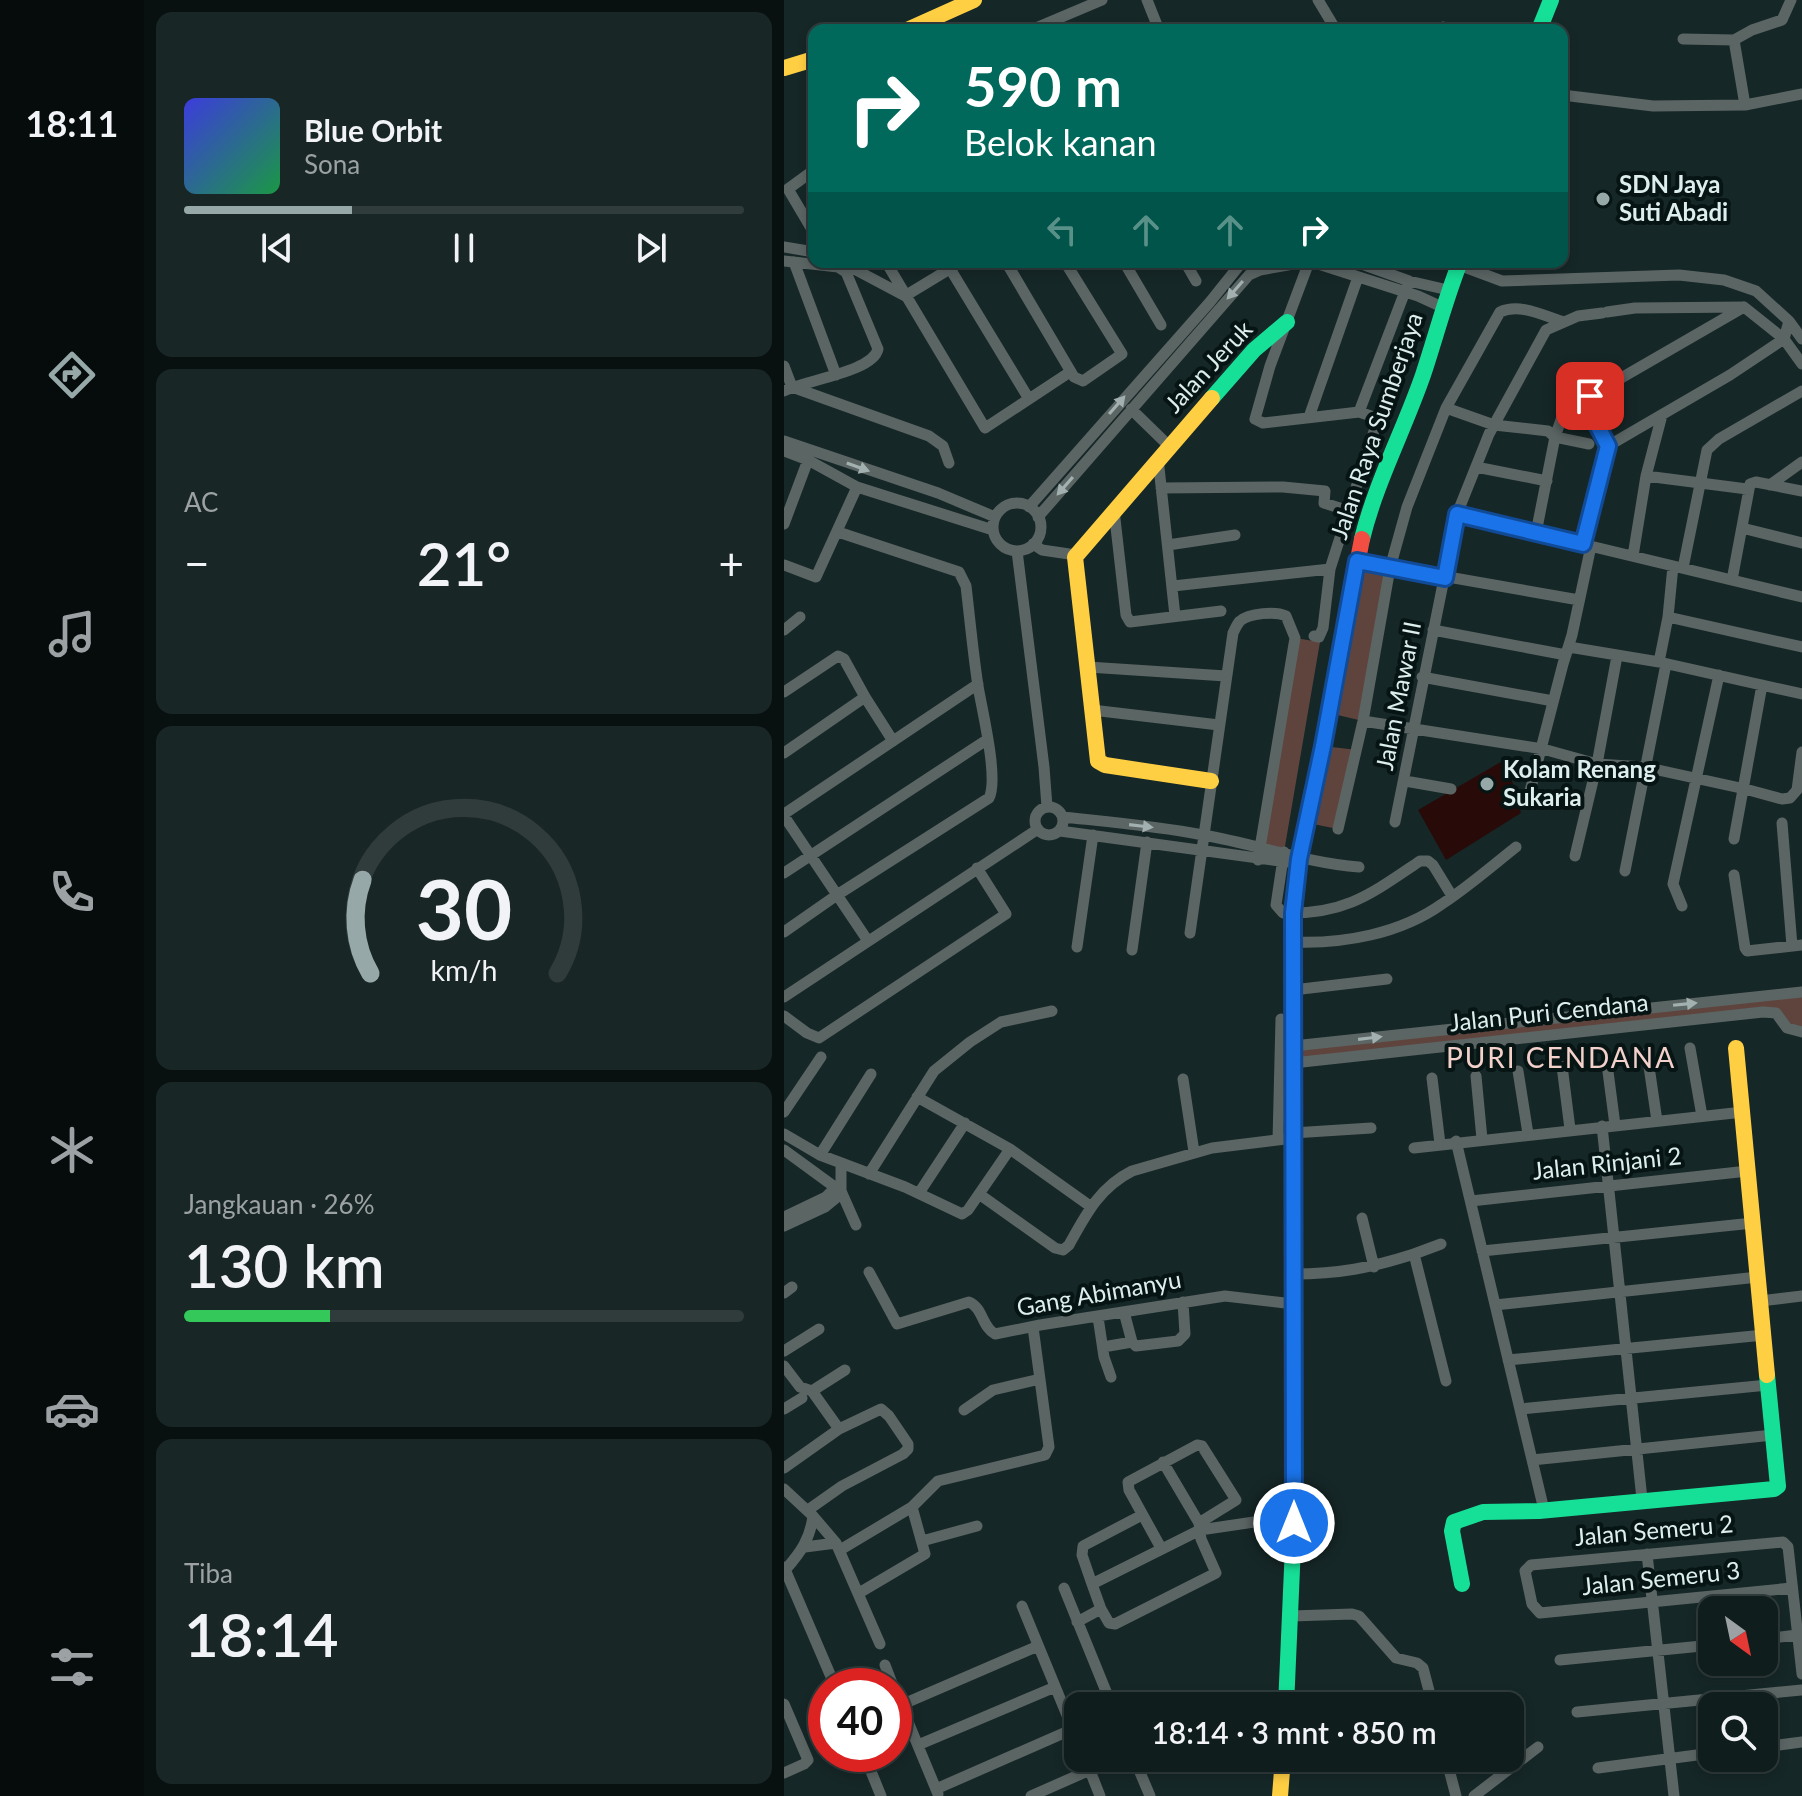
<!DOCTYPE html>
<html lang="id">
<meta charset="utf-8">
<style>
:root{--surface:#101d1d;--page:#192626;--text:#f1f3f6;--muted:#9ca2a4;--line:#303b3b;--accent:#97a8a8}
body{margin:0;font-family:Lato,sans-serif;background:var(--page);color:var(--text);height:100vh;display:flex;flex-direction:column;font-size:30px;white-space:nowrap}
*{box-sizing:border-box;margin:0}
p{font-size:26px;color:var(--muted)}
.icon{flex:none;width:44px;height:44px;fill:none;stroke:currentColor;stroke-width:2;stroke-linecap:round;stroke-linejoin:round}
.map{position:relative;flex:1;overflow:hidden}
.drawer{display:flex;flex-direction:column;gap:12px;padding:12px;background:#091010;width:640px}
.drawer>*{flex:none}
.guide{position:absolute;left:24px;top:24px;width:760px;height:244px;border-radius:16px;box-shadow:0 4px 12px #0003,0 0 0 2px var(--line);background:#00695c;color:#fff;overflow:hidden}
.needle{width:52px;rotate:147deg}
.buttons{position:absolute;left:914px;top:1596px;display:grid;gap:16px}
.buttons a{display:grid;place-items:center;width:80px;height:80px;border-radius:16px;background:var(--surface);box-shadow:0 4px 12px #0003,0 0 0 2px var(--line);font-size:40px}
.speed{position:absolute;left:24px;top:1668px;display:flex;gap:16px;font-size:40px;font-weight:700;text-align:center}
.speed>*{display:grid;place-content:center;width:104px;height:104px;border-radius:50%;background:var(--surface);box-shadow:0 4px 12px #0003,0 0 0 2px var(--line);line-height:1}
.speed .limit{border:12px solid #d22;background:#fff;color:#111}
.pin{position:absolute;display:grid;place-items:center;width:68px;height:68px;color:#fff;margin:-34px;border-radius:16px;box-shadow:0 4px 12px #0006}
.me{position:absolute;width:88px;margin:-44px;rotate:0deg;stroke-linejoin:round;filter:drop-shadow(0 0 6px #0008)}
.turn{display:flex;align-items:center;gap:28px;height:168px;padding:0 24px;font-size:36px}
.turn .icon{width:104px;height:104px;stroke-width:2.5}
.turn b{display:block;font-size:56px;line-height:68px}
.lanes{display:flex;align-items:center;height:76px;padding:0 24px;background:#0003;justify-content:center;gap:40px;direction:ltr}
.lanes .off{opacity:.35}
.big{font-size:60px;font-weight:600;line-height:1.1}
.drawer .tile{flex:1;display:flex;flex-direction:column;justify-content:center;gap:12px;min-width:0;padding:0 28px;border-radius:16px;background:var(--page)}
.drawer .dial{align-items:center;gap:0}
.dial svg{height:208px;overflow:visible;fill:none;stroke:var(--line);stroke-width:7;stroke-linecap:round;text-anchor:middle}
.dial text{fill:var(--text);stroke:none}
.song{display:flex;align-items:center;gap:24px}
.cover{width:96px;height:96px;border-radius:12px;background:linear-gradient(135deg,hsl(240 70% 55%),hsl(140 70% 35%))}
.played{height:8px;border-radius:4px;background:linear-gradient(90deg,var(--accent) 30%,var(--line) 30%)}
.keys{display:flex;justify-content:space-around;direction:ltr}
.heat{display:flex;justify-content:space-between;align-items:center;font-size:44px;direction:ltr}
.charge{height:12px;border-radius:6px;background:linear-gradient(90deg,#34c759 26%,var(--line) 0)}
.trip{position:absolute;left:280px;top:1692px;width:460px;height:80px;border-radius:16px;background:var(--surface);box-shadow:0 4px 12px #0003,0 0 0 2px var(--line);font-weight:600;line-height:80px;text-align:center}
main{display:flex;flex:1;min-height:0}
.dock{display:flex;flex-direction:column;width:144px;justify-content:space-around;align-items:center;background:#060c0c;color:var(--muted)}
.dock .icon{width:56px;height:56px}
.dock .selected{color:var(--accent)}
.dock b{font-size:36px;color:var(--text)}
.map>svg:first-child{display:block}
</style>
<main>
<nav class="dock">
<b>18:11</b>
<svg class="icon selected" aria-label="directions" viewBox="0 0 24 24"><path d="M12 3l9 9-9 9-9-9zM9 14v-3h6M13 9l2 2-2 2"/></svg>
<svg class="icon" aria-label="music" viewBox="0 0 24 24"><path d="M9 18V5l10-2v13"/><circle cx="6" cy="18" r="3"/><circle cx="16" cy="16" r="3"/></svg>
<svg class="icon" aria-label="phone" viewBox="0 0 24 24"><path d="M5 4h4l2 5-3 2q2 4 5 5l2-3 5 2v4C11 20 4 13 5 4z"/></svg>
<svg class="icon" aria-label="climate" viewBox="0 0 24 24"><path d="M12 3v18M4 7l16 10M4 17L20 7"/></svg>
<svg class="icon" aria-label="car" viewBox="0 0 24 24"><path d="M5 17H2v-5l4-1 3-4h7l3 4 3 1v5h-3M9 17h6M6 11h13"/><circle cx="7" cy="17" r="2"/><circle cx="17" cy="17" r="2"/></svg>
<svg class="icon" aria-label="filters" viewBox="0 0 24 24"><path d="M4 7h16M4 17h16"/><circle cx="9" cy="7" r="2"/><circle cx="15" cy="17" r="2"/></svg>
</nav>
<section class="drawer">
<div class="tile">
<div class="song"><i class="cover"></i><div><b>Blue Orbit</b><p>Sona</p></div></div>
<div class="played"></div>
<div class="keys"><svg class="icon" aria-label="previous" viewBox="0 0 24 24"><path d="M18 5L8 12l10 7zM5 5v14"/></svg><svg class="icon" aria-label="pause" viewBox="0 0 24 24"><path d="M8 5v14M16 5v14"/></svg><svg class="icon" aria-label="next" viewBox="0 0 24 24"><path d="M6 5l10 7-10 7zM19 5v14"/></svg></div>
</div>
<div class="tile"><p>AC</p>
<div class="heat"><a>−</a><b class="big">21°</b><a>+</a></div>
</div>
<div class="tile dial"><svg viewBox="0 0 100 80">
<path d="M14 69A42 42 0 1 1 86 69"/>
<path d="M14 69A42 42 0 0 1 11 33" stroke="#97a8a8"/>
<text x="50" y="56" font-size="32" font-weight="700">30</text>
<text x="50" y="72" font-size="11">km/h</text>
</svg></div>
<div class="tile"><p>Jangkauan · 26%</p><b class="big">130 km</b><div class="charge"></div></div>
<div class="tile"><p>Tiba</p><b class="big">18:14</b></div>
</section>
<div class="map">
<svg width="1018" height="1796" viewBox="0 0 1018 1796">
<rect width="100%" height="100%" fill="#162727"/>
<!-- green -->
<path fill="#5f443e" d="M573,561L606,568L579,721L545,713Z
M511,638L536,642L500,852L477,847Z
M539,746L573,750L554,829L524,823Z
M1018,992V1032L991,1013L509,1063V1046Z"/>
<!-- water -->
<path fill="#280b08" d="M722,759L737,813L662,860L634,810Z"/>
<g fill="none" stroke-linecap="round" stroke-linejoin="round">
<!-- street -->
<path stroke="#5b6564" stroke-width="11" d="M363,0L375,30
M534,0L552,30
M247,30L318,0
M646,30L659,27
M899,39L950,40L968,30L998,20L1007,0
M950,40L961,105
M778,95L869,106L961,105L1018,94
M30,170L4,189L30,233
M0,247L30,252
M0,261L54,267L62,272L94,349C89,372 21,380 0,391
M10,262L52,375
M57,262L121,296L177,262
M102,262L201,428L286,372
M162,262L245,399
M222,262L290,377L299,381L338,354L281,262
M340,262L377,325
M401,262L412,281
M525,262L486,366L471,419L479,423L575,412L590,417L592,425L546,569L539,628L535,637L530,636
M528,262L634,296L658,307
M572,262L625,281L664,290
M675,265L718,281L895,275L940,280L972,291L1005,321L1018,339
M823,312L851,308L960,307L1000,339L1018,364
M0,366L8,387L145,436L159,446L165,463
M795,368L771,437L805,444
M662,408L710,425L764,431L771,437L752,533
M347,409L385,446
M575,412L625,281
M525,417L574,277
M0,441L154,493L211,517
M824,446L946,375L1000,339L1005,321
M0,451L24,460L73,487L209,530
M374,458L391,616
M692,467L763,481
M862,476L963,489
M986,485L1018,462
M377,488L499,487L541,491L540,503L565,511
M209 527a24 24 0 1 1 48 0a24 24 0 1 1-48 0Z
M245,507L426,302L458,262
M330,510L342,615L346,622L437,611
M673,514L1018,597
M254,517L465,275L476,270L521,262
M0,524L24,460
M958,528L1018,543
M249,544L258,550L292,555
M799,544L824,446L806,411V396L960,307
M384,545L451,535
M233,551L260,767L263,807
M849,556L862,476L878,415
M573,561L795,600
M0,565L32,577L73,487
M899,568L923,450L935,439L1018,391
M948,580L966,484L972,482L1018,491
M389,586L546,569
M884,617L1018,647
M0,630L16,617
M649,630L782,655
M785,647L875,662L1018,694
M875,662L884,617L889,566
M304,667L442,676
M638,677L769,701
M0,692L54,656L60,659L81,697
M308,710L435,725
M579,721L759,749L813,764L860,767L961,789L998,799L1006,798L1013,790L1018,752
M0,753L81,697L109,741
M621,781L667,789
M745,795L779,664L788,635L807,546
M251 821a14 14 0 1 1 28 0a14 14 0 1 1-28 0Z
M0,814L194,684
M0,816L84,941
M279,817C326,822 373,826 419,835C472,844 522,863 575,867
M611,822L673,514L705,434L762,330L794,316L818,313
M998,823L1008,946
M554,829L579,721L606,568L623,507L662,408L716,312C735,303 758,315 777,321
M276,831L503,862
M950,839L978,685
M500,852L492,905L499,913C561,915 587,894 636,861H644L649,865L668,896
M791,856L813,764L833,656
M841,871L882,664
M0,873L204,739
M950,875L961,948L963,951L1018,945
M898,906L889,884L935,675
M0,932L53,895L205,798C215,779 198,710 194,686C189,653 186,620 182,586L175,572L54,532
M406,933L449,633C451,629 453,624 456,621C465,613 492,611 502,616L511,638L474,860
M509,942C559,944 616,934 658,904C684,887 708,866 732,847
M293,947L309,835
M348,950L363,842
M509,990L603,979
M0,997L254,829
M0,1016L23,1033L35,1038L222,914L193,868
M509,1046L1018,992
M906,1048L918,1116
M863,1053L873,1121
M509,1063L979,1012L992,1013L1003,1028L1018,1032
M823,1064L831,1125
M778,1066L786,1129
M734,1071L744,1134
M692,1076L698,1139
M648,1078L656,1144
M399,1079L410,1152
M133,1097L226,1149L306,1206
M0,1112L37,1057
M818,1126L858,1499
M509,1133L587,1128
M0,1134L36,1155L121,1187L178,1214L184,1210L226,1149
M494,1140L497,1019
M672,1141L760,1510
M630,1148L959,1112
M0,1150L48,1185L49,1190L42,1197L0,1217
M36,1155L87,1074
M57,1163V1191L72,1225
M85,1174L150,1071L186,1042L217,1022L268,1011
M135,1193L181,1123
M195,1194L271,1248L279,1250L285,1245C302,1214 316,1187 348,1171L428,1148L509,1138
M687,1201L964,1171
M578,1218L590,1267
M0,1226L41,1207L58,1193
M698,1251L969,1223
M630,1254L657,1244
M85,1272L113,1324L185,1302C199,1308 198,1327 211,1334L256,1325L441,1296L510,1304
M509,1274C555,1274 586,1268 630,1254L662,1381
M0,1293L8,1287
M976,1301L1018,1296
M711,1305L974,1277
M340,1312L348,1342L352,1346L394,1341L401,1334L399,1302
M314,1317L320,1357L327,1377
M319,1347L348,1342
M0,1351L35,1329
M724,1360L980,1335
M0,1366L16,1387L28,1391L55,1429
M28,1391L61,1370
M0,1409L18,1398
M736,1409L984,1385
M180,1410L209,1390L256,1379
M748,1460L989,1435
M0,1468L55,1429L97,1409L105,1416L124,1444V1449L119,1454L58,1486L24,1510
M0,1489L29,1516L52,1543L96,1644
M138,1541L193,1526
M21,1547L52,1543
M377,1548L345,1490L344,1482L413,1445L418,1446L452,1500L415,1523
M56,1550L128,1507L154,1481L261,1455L265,1447L249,1327
M863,1554L890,1796
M0,1567L51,1686
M2,1569C17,1552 26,1539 29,1516
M308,1584L298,1555L299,1546L358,1515
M280,1588L328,1706
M1008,1588L756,1613L748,1604L741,1571L747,1565L999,1542L1004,1547L1018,1674
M75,1593L141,1554L128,1507
M238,1606L294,1742
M317,1609L325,1623L331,1624L432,1573L417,1539L415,1523L379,1462
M508,1616L568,1614L575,1616L612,1658L633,1663L639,1668L649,1706
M293,1622L317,1609L308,1584L416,1530L470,1522L510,1523
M980,1639L1013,1635
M776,1660L928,1645
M101,1665L109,1686
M110,1688L154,1794
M0,1704L24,1760L20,1764L0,1773
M117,1705L254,1646
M793,1712L1018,1690
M134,1745L271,1687
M980,1747L1018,1742
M80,1754L97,1796
M301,1758L316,1796
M350,1758L366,1796
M662,1758L672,1796
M814,1768L928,1753
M152,1789L289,1729
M247,1796L306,1770
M690,1796L754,1747"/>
<!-- fast -->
<path stroke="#16e098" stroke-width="16" d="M755,30L767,0
M428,398L470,350L503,322
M578,539C592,482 620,430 639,375C652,336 661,300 676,262
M678,1584L668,1531L670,1522L699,1512L755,1511L990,1489L994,1486L983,1375
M502,1706L510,1523L509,913L512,883L533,770"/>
<!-- slow -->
<path stroke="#ffcf43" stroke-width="16" d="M123,30L190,0
M0,68L30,59
M427,781L321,765L314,761L291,557L428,398
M952,1048L983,1375
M496,1796L499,1758"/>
<!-- jam -->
<path stroke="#f24e42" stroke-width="16" d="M533,770L578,539"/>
</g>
<!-- one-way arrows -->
<defs><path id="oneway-solid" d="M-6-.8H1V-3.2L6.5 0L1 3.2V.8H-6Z" transform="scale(2)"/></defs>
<g fill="#a2b0af">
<use href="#oneway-solid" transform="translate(451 290) rotate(131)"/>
<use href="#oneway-solid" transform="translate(333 405) rotate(-49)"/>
<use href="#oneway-solid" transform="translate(74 467) rotate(20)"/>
<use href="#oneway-solid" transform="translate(281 486) rotate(131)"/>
<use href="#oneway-solid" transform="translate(357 826) rotate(7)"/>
<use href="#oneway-solid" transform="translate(901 1004) rotate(-6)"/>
<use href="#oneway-solid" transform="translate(586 1038) rotate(-7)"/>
</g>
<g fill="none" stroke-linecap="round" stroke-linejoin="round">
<!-- route casing -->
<g stroke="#114b97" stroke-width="20">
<path id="route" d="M510,1523L509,913L515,859L539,746L573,561L661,578L673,514L799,544L824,446L806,411V396"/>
</g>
<!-- route -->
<use href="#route" stroke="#1a73e8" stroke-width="14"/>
</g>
<!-- markers -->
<g fill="#97a8a8" stroke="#071414" stroke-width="3">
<circle cx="819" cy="199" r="8"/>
<circle cx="703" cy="784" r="8"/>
</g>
<g text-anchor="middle" stroke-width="8" stroke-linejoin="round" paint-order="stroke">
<!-- poi labels -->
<g font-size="24" font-weight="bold" fill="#dceeed" stroke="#071414" text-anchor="start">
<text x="835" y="193">SDN Jaya<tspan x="835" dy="28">Suti Abadi</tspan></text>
<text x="719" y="778">Kolam Renang<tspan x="719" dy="28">Sukaria</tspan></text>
</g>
<!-- street labels -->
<g font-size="24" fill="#dceeed" stroke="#071414">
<text transform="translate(425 367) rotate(-47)" y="8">Jalan Jeruk</text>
<text transform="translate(593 426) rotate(-71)" y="8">Jalan Raya Sumberjaya</text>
<text transform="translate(615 696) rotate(-79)" y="8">Jalan Mawar II</text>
<text transform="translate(765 1013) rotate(-6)" y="8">Jalan Puri Cendana</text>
<text transform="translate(823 1164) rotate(-6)" y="8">Jalan Rinjani 2</text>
<text transform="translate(315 1294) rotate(-10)" y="8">Gang Abimanyu</text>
<text transform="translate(870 1531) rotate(-5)" y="8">Jalan Semeru 2</text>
<text transform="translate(877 1579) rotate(-6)" y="8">Jalan Semeru 3</text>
</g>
<!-- quarter labels -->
<g font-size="28" letter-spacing="2" fill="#f4d2cb" stroke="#071414">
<text x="777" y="1068">PURI CENDANA</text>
</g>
</g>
</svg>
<div class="buttons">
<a><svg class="needle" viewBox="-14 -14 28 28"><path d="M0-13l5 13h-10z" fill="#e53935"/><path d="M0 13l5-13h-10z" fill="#9ca2a4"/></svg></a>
<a><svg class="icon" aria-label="search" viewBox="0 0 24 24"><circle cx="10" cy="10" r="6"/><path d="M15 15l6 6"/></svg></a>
</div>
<div class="speed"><div class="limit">40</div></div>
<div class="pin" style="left:806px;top:396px;background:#d93025"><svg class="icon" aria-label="arrive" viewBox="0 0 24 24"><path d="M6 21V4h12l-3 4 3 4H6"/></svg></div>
<svg class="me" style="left:510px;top:1523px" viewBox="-20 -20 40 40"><circle r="17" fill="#1a73e8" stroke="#fff" stroke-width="3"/><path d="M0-11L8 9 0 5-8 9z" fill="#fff"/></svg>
<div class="trip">18:14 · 3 mnt · 850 m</div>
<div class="guide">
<div class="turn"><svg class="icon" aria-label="right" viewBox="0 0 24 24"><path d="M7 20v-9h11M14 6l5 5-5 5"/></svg><div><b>590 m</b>Belok kanan</div></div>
<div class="lanes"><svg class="icon off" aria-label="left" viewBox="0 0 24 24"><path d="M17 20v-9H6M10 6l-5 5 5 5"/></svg><svg class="icon off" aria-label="ahead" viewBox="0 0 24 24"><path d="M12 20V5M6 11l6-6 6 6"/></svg><svg class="icon off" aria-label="ahead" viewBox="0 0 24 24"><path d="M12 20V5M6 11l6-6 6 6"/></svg><svg class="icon" aria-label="right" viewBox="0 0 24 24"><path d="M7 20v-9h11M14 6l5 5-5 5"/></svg></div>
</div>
</div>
</main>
